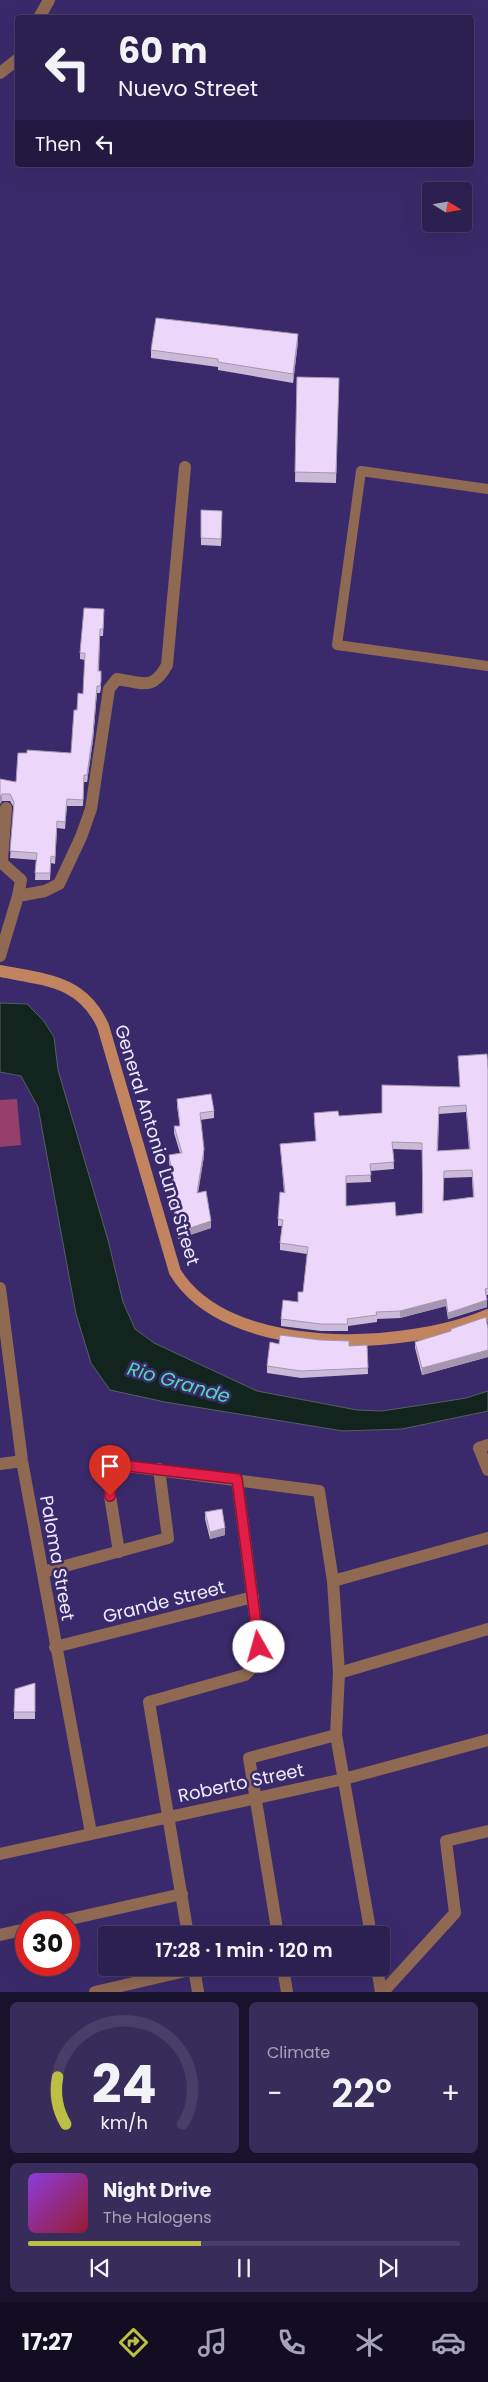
<!DOCTYPE html>
<meta charset="utf-8">
<style>
:root{--surface:#2c2050;--page:#382d5a;--text:#f1f3f6;--muted:#a6a3b7;--line:#483e67;--accent:#bbc045}
body{margin:0;font-family:Poppins,sans-serif;background:var(--page);color:var(--text);height:100vh;display:flex;flex-direction:column;font-size:19px;white-space:nowrap}
*{box-sizing:border-box;margin:0}
p{font-size:16px;color:var(--muted)}
.icon{flex:none;width:28px;height:28px;fill:none;stroke:currentColor;stroke-width:2;stroke-linecap:round;stroke-linejoin:round}
.map{position:relative;height:1992px;overflow:hidden}
.drawer{display:flex;flex-direction:column;gap:10px;padding:10px;background:#18122c;flex:1}
.drawer>*{flex:none}
.hud{position:absolute;left:15px;top:15px;width:459px;height:152px;border-radius:5px;box-shadow:0 5px 20px #0002,0 0 0 1px var(--line);background:#2c2050;color:var(--text);overflow:hidden}
.needle{width:32px;rotate:101deg}
.controls{position:absolute;left:422px;top:182px;display:grid;gap:10px}
.controls a{display:grid;place-items:center;width:50px;height:50px;border-radius:5px;background:var(--surface);box-shadow:0 5px 20px #0002,0 0 0 1px var(--line);font-size:25px}
.speed{position:absolute;left:15px;top:1911px;display:flex;gap:10px;font-size:25px;font-weight:700;text-align:center}
.speed>*{display:grid;place-content:center;width:65px;height:65px;border-radius:50%;background:var(--surface);box-shadow:0 5px 20px #0002,0 0 0 1px var(--line);line-height:1}
.speed .limit{border:8px solid #d22;background:#fff;color:#111}
.pin{position:absolute;display:grid;place-items:center;width:42px;height:42px;color:#fff;margin:-51px -21px;border-radius:50% 50% 50% 0;rotate:-45deg;box-shadow:0 0 5px #0007}
.pin .icon{rotate:45deg}
.me{position:absolute;width:55px;margin:-28px;rotate:353deg;stroke-linejoin:round;filter:drop-shadow(0 0 4px #0008)}
.turn{display:flex;align-items:center;gap:18px;height:105px;padding:0 20px;font-size:22px}
.turn .icon{width:65px;height:65px;stroke-width:2.5}
.turn b{display:block;font-size:35px;line-height:42px}
.then{display:flex;align-items:center;height:48px;padding:0 20px;background:#0003;gap:10px;font-size:19px}
.big{font-size:38px;font-weight:600;line-height:1.1}
.drawer .widget{flex:1;display:flex;flex-direction:column;justify-content:center;gap:8px;min-width:0;padding:0 18px;border-radius:8px;background:var(--page)}
.drawer .dial{align-items:center;gap:0}
.dial svg{height:130px;overflow:visible;fill:none;stroke:var(--line);stroke-width:7;stroke-linecap:round;text-anchor:middle}
.dial text{fill:var(--text);stroke:none}
.song{display:flex;align-items:center;gap:15px}
.cover{width:60px;height:60px;border-radius:8px;background:linear-gradient(135deg,hsl(270 70% 55%),hsl(350 70% 35%))}
.played{height:5px;border-radius:2px;background:linear-gradient(90deg,var(--accent) 40%,var(--line) 40%)}
.keys{display:flex;justify-content:space-around;direction:ltr}
.heat{display:flex;justify-content:space-between;align-items:center;font-size:28px;direction:ltr}
.drawer .tiles{flex:1;display:grid;gap:10px;grid-template-columns:1fr 1fr}
.widget:last-child{grid-column:span 2}
.trip{position:absolute;left:98px;top:1926px;width:292px;height:50px;border-radius:5px;background:var(--surface);box-shadow:0 5px 20px #0002,0 0 0 1px var(--line);font-weight:600;line-height:50px;text-align:center}
.tab-bar{display:flex;height:80px;justify-content:space-around;align-items:center;background:#120d20;color:var(--muted)}
.tab-bar .icon{width:35px;height:35px}
.tab-bar .on{color:var(--accent)}
.tab-bar b{font-size:22px;color:var(--text)}
.map>svg:first-child{display:block}
</style>
<div class="map">
<svg width="488" height="1992" viewBox="0 0 488 1992">
<rect width="100%" height="100%" fill="#3b2a6b"/>
<!-- green -->
<path fill="#953f6a" d="M17,1099L21,1145L0,1147V1100Z"/>
<!-- water -->
<path fill="#12241e" stroke="#546060" d="M0,1003L27,1004L43,1020L54,1037L58,1070L108,1240L123,1302L135,1329L154,1343L257,1391L357,1410L382,1411L435,1403L466,1398L488,1391V1411L402,1429L343,1431L165,1402L110,1390L91,1363L76,1314L38,1107L21,1076L0,1072Z"/>
<g fill="none" stroke-linecap="round" stroke-linejoin="round">
<!-- lane -->
<path stroke="#906953" stroke-width="10" d="M488,489L361,471L337,645L488,666"/>
<!-- street -->
<path stroke="#906953" stroke-width="12" d="M39,18L49,0
M0,73L18,59
M6,808L2,860L3,864L21,880L18,896
M0,956L18,896L45,891L59,884L81,837L91,809L109,689L117,679C143,683 153,691 167,665L185,467
M0,1288L22,1461L91,1833
M488,1445L479,1448L488,1470
M0,1464L22,1461
M119,1552L110,1496L111,1464L319,1491L333,1581L339,1673L336,1735L371,1935
M43,1572L168,1538L159,1469
M333,1581L488,1538
M55,1647L253,1597
M339,1673L488,1629
M0,1854L344,1779L488,1740
M57,1922L182,1894
M0,1935L26,1929
M188,1935L149,1702L245,1675L254,1666L259,1647L237,1479
M278,1935L249,1758L336,1735
M194,1968L198,1992
M283,1968L287,1992
M377,1968L381,1992
M95,1992L194,1969
M383,1992L455,1913L446,1841L488,1831"/>
<!-- secondary -->
<path stroke="#c1845f" stroke-width="12" d="M0,971C45,980 82,980 103,1026L175,1272C228,1359 406,1350 488,1315"/>
</g>
<!-- wall -->
<path fill="#cbb9d8" fill-rule="evenodd" d="M298,342L293,383L218,370V367L151,358V350Z
M297,377L339,378L336,483L295,482Z
M201,510L222,511L221,546L201,545Z
M104,616L103,636H100L99,671L101,688L100,693H97L93,740L87,782H84L83,806H67L65,829L57,828L55,864L51,863L50,880H35L36,860L10,858L14,808L10,801H2L0,804V779L16,782L27,753H71L77,710L83,694L85,660L80,659V653Z
M458,1056L488,1069V1295H486L487,1307L448,1319L446,1306L400,1318L377,1319V1322L348,1326V1331H321L281,1326V1319L298,1302L303,1292L307,1254L280,1250V1243L282,1226H278V1219L284,1193L280,1144L316,1141L314,1120L339,1116L382,1113L460,1087ZM466,1112L469,1149L438,1151L439,1114ZM393,1149L422,1150V1213L396,1216L346,1206V1183L371,1182L370,1171L394,1169ZM472,1177L473,1197L443,1201L444,1178Z
M177,1099L214,1111V1118L200,1120L204,1156L198,1192L211,1228L178,1239L173,1203V1197L175,1196L169,1162V1155L180,1153L174,1133V1126H180L177,1106Z
M451,1329H488V1357L422,1375L415,1348V1342L451,1331Z
M279,1344L349,1346L367,1345L368,1374L301,1378L267,1373V1366Z
M205,1512L225,1535L210,1539L205,1519Z
M35,1683V1719H14V1712Z"/>
<!-- shaded-wall -->
<path fill="#a596b0" d="M298,334V342L293,383V374Z
M97,686L93,740L87,782V775Z
M2,794V801L0,804V797Z
M204,1149V1156L197,1200V1193Z
M211,1221V1228L178,1239V1232Z
M446,1299V1306L400,1318V1311Z
M487,1300V1307L448,1319V1313Z
M488,1350V1357L422,1375V1368Z
M225,1528V1535L210,1539V1532Z"/>
<!-- building -->
<path fill="#ecd7fb" stroke="#a596b0" fill-rule="evenodd" d="M156,318L298,334L293,374L218,362V359L151,350Z
M297,377L339,378L336,473L295,472Z
M201,510L222,511L221,539L201,538Z
M84,608L104,609L103,629H100L98,671H101V681L100,686H97L93,733L87,775H84L83,800L67,799L65,822L57,821L55,857L51,856L50,873H35L37,853L10,851L14,802L10,794H2L0,797V779L16,782L18,753H27V750L71,753L74,710H77L78,693L83,694L85,653H80Z
M487,1054L488,1069V1288L485,1289L487,1300L448,1313L446,1299L400,1311L376,1312L377,1315L347,1319L348,1324H321L281,1319L283,1300L298,1302V1292H303L308,1247L280,1243L283,1220L278,1219L280,1192L285,1193L280,1144L316,1141L314,1113L338,1111L339,1116L382,1113V1085L460,1087L458,1056ZM466,1105L470,1149L437,1151L439,1107ZM392,1142L422,1143L423,1213L396,1216L395,1202L346,1206V1176L371,1175L370,1164L394,1162ZM472,1170L474,1197L443,1201L444,1171Z
M211,1094L214,1111L200,1113L204,1149L197,1193L206,1191L211,1221L178,1232L173,1197L176,1196L169,1155L182,1153L174,1126H180L177,1099Z
M486,1317L488,1329V1350L422,1368L415,1342L451,1331V1329Z
M280,1335L320,1340L349,1341V1346L367,1345L368,1368L301,1371L267,1366L270,1342L279,1344Z
M222,1509L225,1528L210,1532L205,1512Z
M35,1683V1712H14L15,1689Z"/>
<g fill="none" stroke-linecap="round" stroke-linejoin="round">
<!-- route casing -->
<g stroke="#92132f" stroke-width="12">
<path id="route" d="M110,1496L112,1464L237,1479L259,1647"/>
</g>
<!-- route -->
<use href="#route" stroke="#e11d48" stroke-width="9"/>
</g>
<g text-anchor="middle" stroke-width="5" stroke-linejoin="round" paint-order="stroke">
<!-- street labels -->
<g font-size="18" fill="#edebfb" stroke="#3b2a6b">
<text transform="translate(157 1145) rotate(73)" y="6">General Antonio Luna Street</text>
<text transform="translate(57 1558) rotate(80)" y="6">Paloma Street</text>
<text transform="translate(164 1602) rotate(-14)" y="6">Grande Street</text>
<text transform="translate(241 1783) rotate(-12)" y="6">Roberto Street</text>
</g>
<!-- water labels -->
<g font-size="19" font-style="italic" fill="#4fdab4" stroke="#3b2a6b">
<text transform="translate(179 1382) rotate(16)" y="7">Rio Grande</text>
</g>
</g>
</svg>
<div class="controls">
<a><svg class="needle" viewBox="-14 -14 28 28"><path d="M0-13l5 13h-10z" fill="#e53935"/><path d="M0 13l5-13h-10z" fill="#a6a3b7"/></svg></a>
</div>
<div class="speed"><div class="limit">30</div></div>
<div class="pin" style="left:110px;top:1496px;background:#d93025"><svg class="icon" aria-label="arrive" viewBox="0 0 24 24"><path d="M6 21V4h12l-3 4 3 4H6"/></svg></div>
<svg class="me" style="left:259px;top:1647px" viewBox="-20 -20 40 40"><circle r="19" fill="#fff"/><path d="M0-13L10 11 0 6-10 11z" fill="#e11d48"/></svg>
<div class="trip">17:28 · 1 min · 120 m</div>
<div class="hud">
<div class="turn"><svg class="icon" aria-label="left" viewBox="0 0 24 24"><path d="M17 20v-9H6M10 6l-5 5 5 5"/></svg><div><b>60 m</b>Nuevo Street</div></div>
<div class="then">Then<svg class="icon" aria-label="left" viewBox="0 0 24 24"><path d="M17 20v-9H6M10 6l-5 5 5 5"/></svg></div>
</div>
</div>
<section class="drawer">
<div class="tiles">
<div class="widget dial"><svg viewBox="0 0 100 80">
<path d="M14 69A42 42 0 1 1 86 69"/>
<path d="M14 69A42 42 0 0 1 9 40" stroke="#bbc045"/>
<text x="50" y="56" font-size="32" font-weight="700">24</text>
<text x="50" y="72" font-size="11">km/h</text>
</svg></div>
<div class="widget"><p>Climate</p>
<div class="heat"><a>−</a><b class="big">22°</b><a>+</a></div>
</div>
<div class="widget">
<div class="song"><i class="cover"></i><div><b>Night Drive</b><p>The Halogens</p></div></div>
<div class="played"></div>
<div class="keys"><svg class="icon" aria-label="previous" viewBox="0 0 24 24"><path d="M18 5L8 12l10 7zM5 5v14"/></svg><svg class="icon" aria-label="pause" viewBox="0 0 24 24"><path d="M8 5v14M16 5v14"/></svg><svg class="icon" aria-label="next" viewBox="0 0 24 24"><path d="M6 5l10 7-10 7zM19 5v14"/></svg></div>
</div>
</div>
</section>
<nav class="tab-bar">
<b>17:27</b>
<svg class="icon on" aria-label="directions" viewBox="0 0 24 24"><path d="M12 3l9 9-9 9-9-9zM9 14v-3h6M13 9l2 2-2 2"/></svg>
<svg class="icon" aria-label="music" viewBox="0 0 24 24"><path d="M9 18V5l10-2v13"/><circle cx="6" cy="18" r="3"/><circle cx="16" cy="16" r="3"/></svg>
<svg class="icon" aria-label="phone" viewBox="0 0 24 24"><path d="M5 4h4l2 5-3 2q2 4 5 5l2-3 5 2v4C11 20 4 13 5 4z"/></svg>
<svg class="icon" aria-label="climate" viewBox="0 0 24 24"><path d="M12 3v18M4 7l16 10M4 17L20 7"/></svg>
<svg class="icon" aria-label="car" viewBox="0 0 24 24"><path d="M5 17H2v-5l4-1 3-4h7l3 4 3 1v5h-3M9 17h6M6 11h13"/><circle cx="7" cy="17" r="2"/><circle cx="17" cy="17" r="2"/></svg>
</nav>
